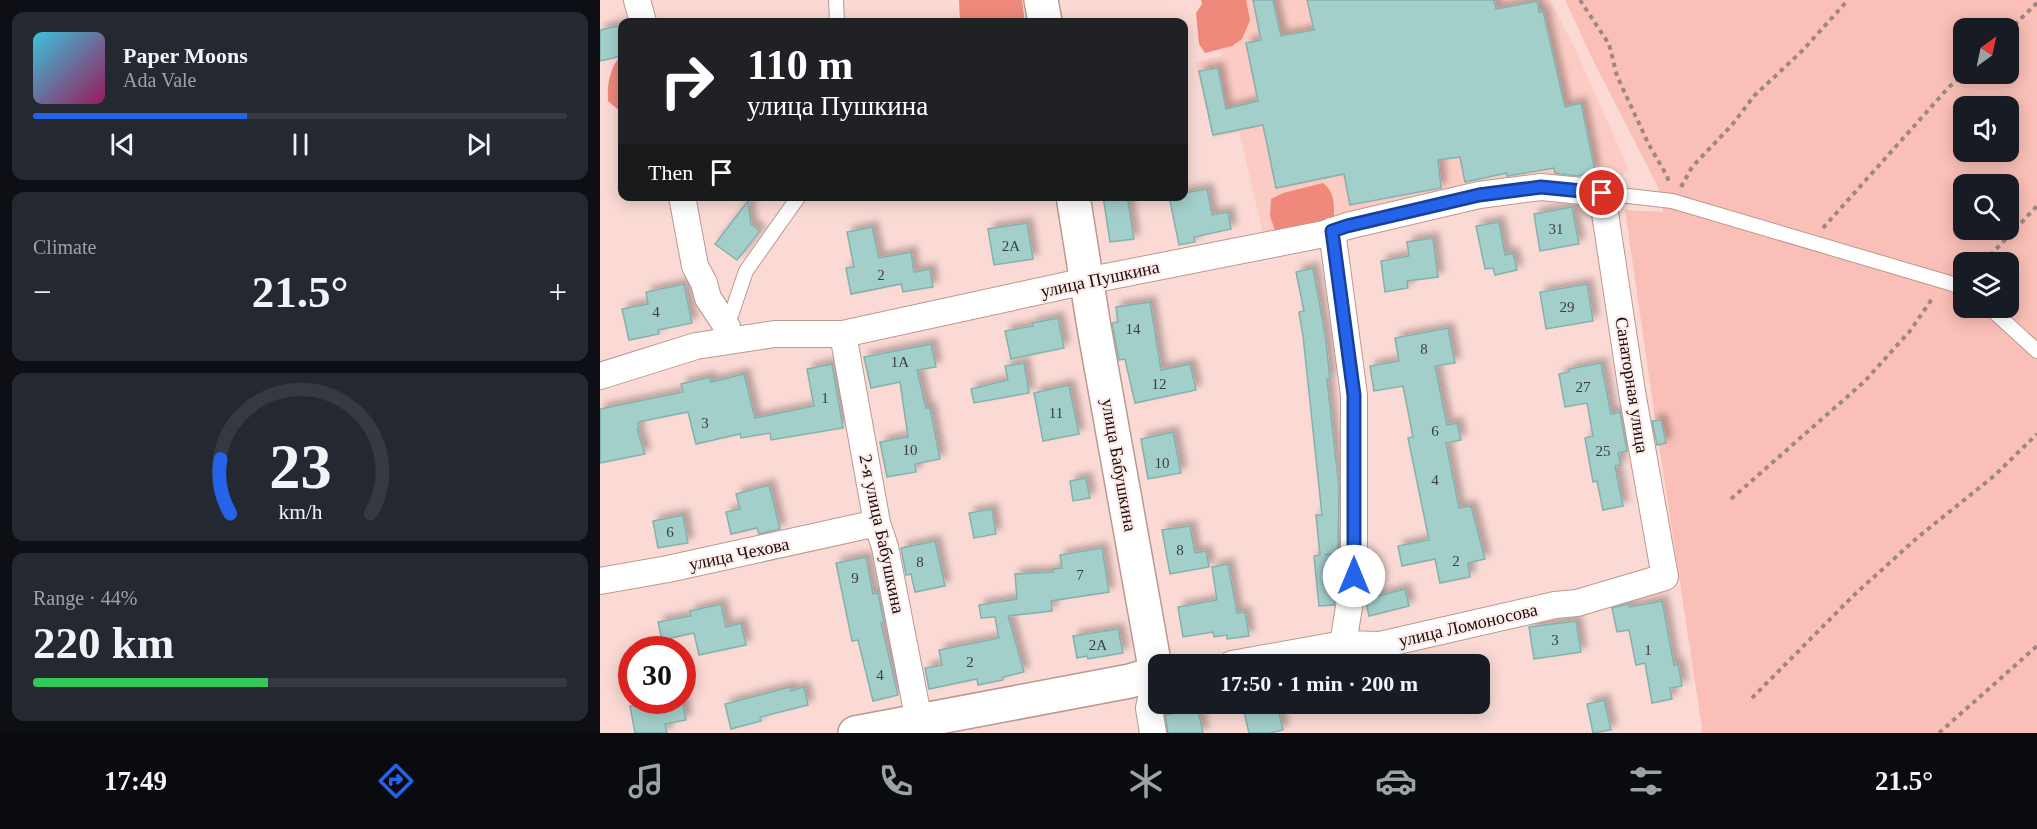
<!DOCTYPE html>
<meta charset="utf-8">
<style>
:root{--surface:#171b24;--page:#242831;--text:#f1f3f6;--muted:#9ea1a6;--line:#363941;--accent:#2563eb}
body{margin:0;font-family:"Times New Roman",serif;background:var(--page);color:var(--text);height:100vh;display:flex;flex-direction:column;font-size:22px;white-space:nowrap}
*{box-sizing:border-box;margin:0}
p{font-size:20px;color:var(--muted)}
.icon{flex:none;width:33px;height:33px;fill:none;stroke:currentColor;stroke-width:2;stroke-linecap:round;stroke-linejoin:round}
.map{position:relative;flex:1;overflow:hidden}
.side{display:flex;flex-direction:column;gap:12px;padding:12px;background:#0d0f14;width:600px}
.side>*{flex:none}
.top-card{position:absolute;left:18px;top:18px;width:570px;height:183px;border-radius:12px;box-shadow:0 3px 15px #0003;background:#202124;color:#fff;overflow:hidden}
.needle{width:39px;rotate:33deg}
.tools{position:absolute;left:1353px;top:18px;display:grid;gap:12px}
.tools a{display:grid;place-items:center;width:66px;height:66px;border-radius:12px;background:var(--surface);box-shadow:0 3px 15px #0003;font-size:30px}
.speed{position:absolute;left:18px;top:636px;display:flex;gap:12px;font-size:30px;font-weight:700;text-align:center}
.speed>*{display:grid;place-content:center;width:78px;height:78px;border-radius:50%;background:var(--surface);box-shadow:0 3px 15px #0003;line-height:1}
.speed .limit{border:9px solid #d22;background:#fff;color:#111}
.pin{position:absolute;display:grid;place-items:center;width:51px;height:51px;color:#fff;margin:-26px;border:3px solid #fff;border-radius:50%;box-shadow:0 2px 6px #0007}
.me{position:absolute;width:66px;margin:-33px;rotate:0deg;stroke-linejoin:round;filter:drop-shadow(0 0 4px #0008)}
.turn{display:flex;align-items:center;gap:21px;height:126px;padding:0 30px;font-size:27px}
.turn .icon{width:78px;height:78px;stroke-width:2.5}
.turn b{display:block;font-size:42px;line-height:51px}
.then{display:flex;align-items:center;height:57px;padding:0 30px;background:#0003;gap:12px;font-size:22px}
.big{font-size:45px;font-weight:600;line-height:1.1}
.side .widget{flex:1;display:flex;flex-direction:column;justify-content:center;gap:9px;min-width:0;padding:0 21px;border-radius:12px;background:var(--page)}
.side .dial{align-items:center;gap:0}
.dial svg{height:156px;overflow:visible;fill:none;stroke:var(--line);stroke-width:7;stroke-linecap:round;text-anchor:middle}
.dial text{fill:var(--text);stroke:none}
.song{display:flex;align-items:center;gap:18px}
.cover{width:72px;height:72px;border-radius:9px;background:linear-gradient(135deg,hsl(190 70% 55%),hsl(330 70% 35%))}
.played{height:6px;border-radius:3px;background:linear-gradient(90deg,var(--accent) 40%,var(--line) 40%)}
.keys{display:flex;justify-content:space-around;direction:ltr}
.heat{display:flex;justify-content:space-between;align-items:center;font-size:33px;direction:ltr}
.charge{height:9px;border-radius:4px;background:linear-gradient(90deg,#34c759 44%,var(--line) 0)}
.trip{position:absolute;left:548px;top:654px;width:342px;height:60px;border-radius:12px;background:var(--surface);box-shadow:0 3px 15px #0003;font-weight:600;line-height:60px;text-align:center}
.tabs{display:flex;height:96px;justify-content:space-around;align-items:center;background:#090b0e;color:var(--muted)}
.tabs .icon{width:42px;height:42px}
.tabs .selected{color:var(--accent)}
.tabs b{font-size:27px;color:var(--text)}
main{display:flex;flex:1;min-height:0}
.map>svg:first-child{display:block}
</style>
<main>
<section class="side">
<div class="widget">
<div class="song"><i class="cover"></i><div><b>Paper Moons</b><p>Ada Vale</p></div></div>
<div class="played"></div>
<div class="keys"><svg class="icon" aria-label="previous" viewBox="0 0 24 24"><path d="M18 5L8 12l10 7zM5 5v14"/></svg><svg class="icon" aria-label="pause" viewBox="0 0 24 24"><path d="M8 5v14M16 5v14"/></svg><svg class="icon" aria-label="next" viewBox="0 0 24 24"><path d="M6 5l10 7-10 7zM19 5v14"/></svg></div>
</div>
<div class="widget"><p>Climate</p>
<div class="heat"><a>−</a><b class="big">21.5°</b><a>+</a></div>
</div>
<div class="widget dial"><svg viewBox="0 0 100 80">
<path d="M14 69A42 42 0 1 1 86 69"/>
<path d="M14 69A42 42 0 0 1 9 41" stroke="#2563eb"/>
<text x="50" y="56" font-size="32" font-weight="700">23</text>
<text x="50" y="72" font-size="11">km/h</text>
</svg></div>
<div class="widget"><p>Range · 44%</p><b class="big">220 km</b><div class="charge"></div></div>
</section>
<div class="map">
<svg width="1437" height="733" viewBox="0 0 1437 733">
<defs>
<filter id="shadow"><feDropShadow dx="5.5" dy="-5.5" stdDeviation="3" flood-color="#0004"/></filter>
</defs>
<rect width="100%" height="100%" fill="#fbdad5"/>
<!-- built -->
<path fill="#fcccc4" d="M638,0H950L975,48L1029,170L1002,187L663,233L639,132L613,138L595,62L622,56L617,33Z"/>
<!-- green -->
<path fill="#fabfb6" fill-rule="evenodd" d="M965,0H1437V733H1101L1102,728L1055,418L1025,210L1063,212L1058,187L992,58ZM1364,28H1408V74H1364ZM1364,106H1408V152H1364ZM1364,184H1408V230H1364ZM1364,262H1408V308H1364Z"/>
<!-- forest -->
<path fill="#ee897b" d="M359,0H422L425,22H360Z
M601,0H646L650,20L642,39L632,46L605,53L599,44L596,13L602,4Z
M22,54V113L8,101C7,83 10,67 22,54Z
M723,183C734,191 734,202 734,216L699,232L677,236L670,216L671,199L683,193Z"/>
<!-- building -->
<path fill="#a3cfcb" stroke="#85b0ac" stroke-width="1.5" filter="url(#shadow)" d="M653,0H673L681,36L714,30L707,0H894L896,9L937,1L939,12L943,11L965,107L981,103L995,171L978,176L955,173L954,168L907,176V173L865,182L860,157L838,160L841,188L750,205L744,174L676,188L663,125L613,135L599,71L618,68L626,109L658,101L646,43L661,40Z
M22,25V56L0,61V30Z
M607,189L612,215L628,212L631,229L594,237L595,242L579,245L569,196H584V193Z
M503,196H527L534,239L510,242Z
M148,201L151,224L160,231L137,260L115,244Z
M972,207L979,244L940,251L934,214Z
M899,222L905,255L913,253L917,270L895,275L893,268L885,269L876,226Z
M427,223L433,259L394,265L388,229Z
M272,227L279,258L311,252L314,272L330,269L333,287L303,292L301,284L251,294L246,268L254,267L247,232Z
M833,238L838,277L807,281L808,288L785,292L781,261L809,256L807,242Z
M713,268L725,334L730,379H727L739,487L738,552L725,555L735,554L738,582L734,605L719,606L714,556L720,555L716,515H722L703,336L699,312L704,311L696,272Z
M84,284L92,323L58,330L59,334L29,340L22,309L48,304L46,292Z
M987,284L993,321L946,329L940,292Z
M550,302L561,370L590,364L596,390L535,403L525,359L519,360L512,323L518,322L516,307Z
M458,318L464,348L411,359L405,331L433,326L432,323Z
M848,328L855,363L835,366L847,425L857,423L861,440L846,443L859,508L871,506L885,559L868,563L870,577L840,583L835,559L802,566L798,546L829,540L808,438L813,437L803,386L774,391L770,366L799,361L795,338Z
M331,344L336,367L317,370L326,408H330L340,459L315,464L316,472L287,477L280,442L308,437L300,382L271,388L264,357Z
M424,363L429,393L374,403L371,389L408,380L405,366Z
M1001,363L1011,414L1020,412L1027,451L1018,453L1021,465L1015,466L1023,506L1003,510L997,481L993,482L985,438L993,436L987,403L965,407L959,374L969,372V369Z
M232,364L243,428L171,440L170,433L141,438L140,434L96,444L88,412L38,422L39,428L37,429L45,454L0,463V409L83,392L81,384L110,377L111,382L144,374L155,418L214,406L207,369Z
M469,385L479,434L443,441L434,393Z
M1061,420L1066,443L1057,445L1052,421Z
M573,432L581,473L548,479L541,439Z
M486,478L490,498L473,501L470,481Z
M169,485L180,529L159,534L157,528L131,534L126,512L140,509L136,494Z
M392,509L396,534L374,538L369,513Z
M83,515L88,543L58,548L53,521Z
M590,526L595,553L606,551L609,567L570,574L562,530Z
M335,541L345,586L315,592L311,574L306,575L301,548Z
M502,548L509,592L451,601L452,611L408,616L424,672L403,677V680L378,685L377,679L329,689L325,668L342,665L339,650L399,638L395,617L381,618L379,605L417,599L415,574L453,572V569L462,568L460,555Z
M266,557L273,594L278,593L284,622L281,623L298,695L273,701L258,640L252,641L236,563Z
M628,564L637,613L645,612L649,636L627,639V635L614,637L613,632L583,637L578,607L617,600L612,567Z
M805,589L809,606L769,616L765,599Z
M1062,601L1074,665L1078,664L1082,686L1070,688L1072,699L1052,703L1045,663L1036,665L1029,630L1017,632L1012,608L1028,604L1029,607Z
M121,604L126,627L141,623L146,645L99,655L94,633L62,640L58,622L91,616L90,611Z
M976,621L981,652L934,659L929,627Z
M518,629L523,653L488,659L487,656L477,658L473,636Z
M190,687L191,691L204,687L208,705L160,717L161,721L131,729L125,704Z
M56,700H82L86,720L65,724L67,733H35L30,706Z
M1004,700L1011,730L993,733L987,704Z
M642,704H677L683,730L670,733H649Z
M598,710L603,733H568L565,715Z"/>
<g fill="none" stroke-linecap="round" stroke-linejoin="round">
<!-- lane casing -->
<g stroke="#bd9791" stroke-width="16">
<path id="lane" d="M236,0L237,22
M1002,193L1072,201L1353,284L1364,290
M1390,308L1437,351
M127,327L146,271L199,196"/>
</g>
<!-- street casing -->
<g stroke="#bd9791" stroke-width="28">
<path id="street" d="M37,0L43,22
M82,196L95,266L104,283L108,298L127,327
M732,231L754,395V576L743,644
M243,334L277,523L285,547L319,721L324,733
M0,376L96,346L175,334H243L486,281L724,234L747,226L879,195L941,187L1002,193L1032,392L1065,577L977,603L955,605L780,645L743,644L632,664
M0,581L68,569L277,523
M553,733L549,708L556,673H558"/>
</g>
<!-- secondary casing -->
<g stroke="#bd9791" stroke-width="36">
<path id="secondary" d="M441,0L445,22
M255,733L530,681L556,673L494,327L473,196"/>
</g>
<!-- path -->
<path stroke="#9f8682" stroke-width="4" stroke-dasharray="4.5 4.5" stroke-linecap="butt" d="M980,0L1009,44L1017,76L1049,145L1067,176L1069,183
M1408,31L1437,3
M1081,187L1092,167L1132,125L1154,96L1203,50L1248,0
M1223,228L1349,87L1364,74
M1384,262L1437,206
M1131,499L1264,382L1310,331L1334,296
M1152,698L1253,596L1318,537L1394,476L1437,434
M1339,733L1437,646"/>
<!-- lane -->
<use href="#lane" stroke="#fff" stroke-width="14"/>
<!-- street -->
<use href="#street" stroke="#fff" stroke-width="26"/>
<!-- secondary -->
<use href="#secondary" stroke="#fff" stroke-width="33"/>
</g>
<g fill="none" stroke-linecap="round" stroke-linejoin="round">
<!-- route casing -->
<g stroke="#184099" stroke-width="15">
<path id="route" d="M754,576V395L732,231L747,226L879,195L941,187L1002,193"/>
</g>
<!-- route -->
<use href="#route" stroke="#2563eb" stroke-width="10"/>
</g>
<g text-anchor="middle" stroke-width="4.5" stroke-linejoin="round" paint-order="stroke">
<!-- number labels -->
<g font-size="15" fill="#3c3e3b">
<text x="956" y="234">31</text>
<text x="411" y="251">2А</text>
<text x="281" y="280">2</text>
<text x="967" y="312">29</text>
<text x="56" y="317">4</text>
<text x="533" y="334">14</text>
<text x="824" y="354">8</text>
<text x="300" y="367">1А</text>
<text x="559" y="389">12</text>
<text x="983" y="392">27</text>
<text x="225" y="403">1</text>
<text x="456" y="418">11</text>
<text x="105" y="428">3</text>
<text x="835" y="436">6</text>
<text x="310" y="455">10</text>
<text x="1003" y="456">25</text>
<text x="562" y="468">10</text>
<text x="835" y="485">4</text>
<text x="70" y="537">6</text>
<text x="580" y="555">8</text>
<text x="856" y="566">2</text>
<text x="320" y="567">8</text>
<text x="480" y="580">7</text>
<text x="255" y="583">9</text>
<text x="955" y="645">3</text>
<text x="498" y="650">2А</text>
<text x="1048" y="655">1</text>
<text x="370" y="667">2</text>
<text x="280" y="680">4</text>
</g>
<!-- street labels -->
<g font-size="18" fill="#1a0d0b" stroke="#fdece9">
<text transform="translate(500 279) rotate(-12)" y="6">улица Пушкина</text>
<text transform="translate(1032 385) rotate(81)" y="6">Санаторная улица</text>
<text transform="translate(519 465) rotate(80)" y="6">улица Бабушкина</text>
<text transform="translate(282 534) rotate(78)" y="6">2-я улица Бабушкина</text>
<text transform="translate(139 554) rotate(-12)" y="6">улица Чехова</text>
<text transform="translate(868 625) rotate(-13)" y="6">улица Ломоносова</text>
</g>
</g>
</svg>
<div class="tools">
<a><svg class="needle" viewBox="-14 -14 28 28"><path d="M0-13l5 13h-10z" fill="#e53935"/><path d="M0 13l5-13h-10z" fill="#9ea1a6"/></svg></a>
<a><svg class="icon" aria-label="sound" viewBox="0 0 24 24"><path d="M4 9h4l5-4v14l-5-4H4zM17 9q2 3 0 6"/></svg></a>
<a><svg class="icon" aria-label="search" viewBox="0 0 24 24"><circle cx="10" cy="10" r="6"/><path d="M15 15l6 6"/></svg></a>
<a><svg class="icon" aria-label="layers" viewBox="0 0 24 24"><path d="M12 4l9 5-9 5-9-5zM3 14l9 5 9-5"/></svg></a>
</div>
<div class="speed"><div class="limit">30</div></div>
<div class="pin" style="left:1002px;top:193px;background:#d93025"><svg class="icon" aria-label="arrive" viewBox="0 0 24 24"><path d="M6 21V4h12l-3 4 3 4H6"/></svg></div>
<svg class="me" style="left:754px;top:576px" viewBox="-20 -20 40 40"><circle r="19" fill="#fff"/><path d="M0-13L10 11 0 6-10 11z" fill="#2563eb"/></svg>
<div class="trip">17:50 · 1 min · 200 m</div>
<div class="top-card">
<div class="turn"><svg class="icon" aria-label="right" viewBox="0 0 24 24"><path d="M7 20v-9h11M14 6l5 5-5 5"/></svg><div><b>110 m</b>улица Пушкина</div></div>
<div class="then">Then<svg class="icon" aria-label="arrive" viewBox="0 0 24 24"><path d="M6 21V4h12l-3 4 3 4H6"/></svg></div>
</div>
</div>
</main>
<nav class="tabs">
<b>17:49</b>
<svg class="icon selected" aria-label="directions" viewBox="0 0 24 24"><path d="M12 3l9 9-9 9-9-9zM9 14v-3h6M13 9l2 2-2 2"/></svg>
<svg class="icon" aria-label="music" viewBox="0 0 24 24"><path d="M9 18V5l10-2v13"/><circle cx="6" cy="18" r="3"/><circle cx="16" cy="16" r="3"/></svg>
<svg class="icon" aria-label="phone" viewBox="0 0 24 24"><path d="M5 4h4l2 5-3 2q2 4 5 5l2-3 5 2v4C11 20 4 13 5 4z"/></svg>
<svg class="icon" aria-label="climate" viewBox="0 0 24 24"><path d="M12 3v18M4 7l16 10M4 17L20 7"/></svg>
<svg class="icon" aria-label="car" viewBox="0 0 24 24"><path d="M5 17H2v-5l4-1 3-4h7l3 4 3 1v5h-3M9 17h6M6 11h13"/><circle cx="7" cy="17" r="2"/><circle cx="17" cy="17" r="2"/></svg>
<svg class="icon" aria-label="filters" viewBox="0 0 24 24"><path d="M4 7h16M4 17h16"/><circle cx="9" cy="7" r="2"/><circle cx="15" cy="17" r="2"/></svg>
<b>21.5°</b>
</nav>
